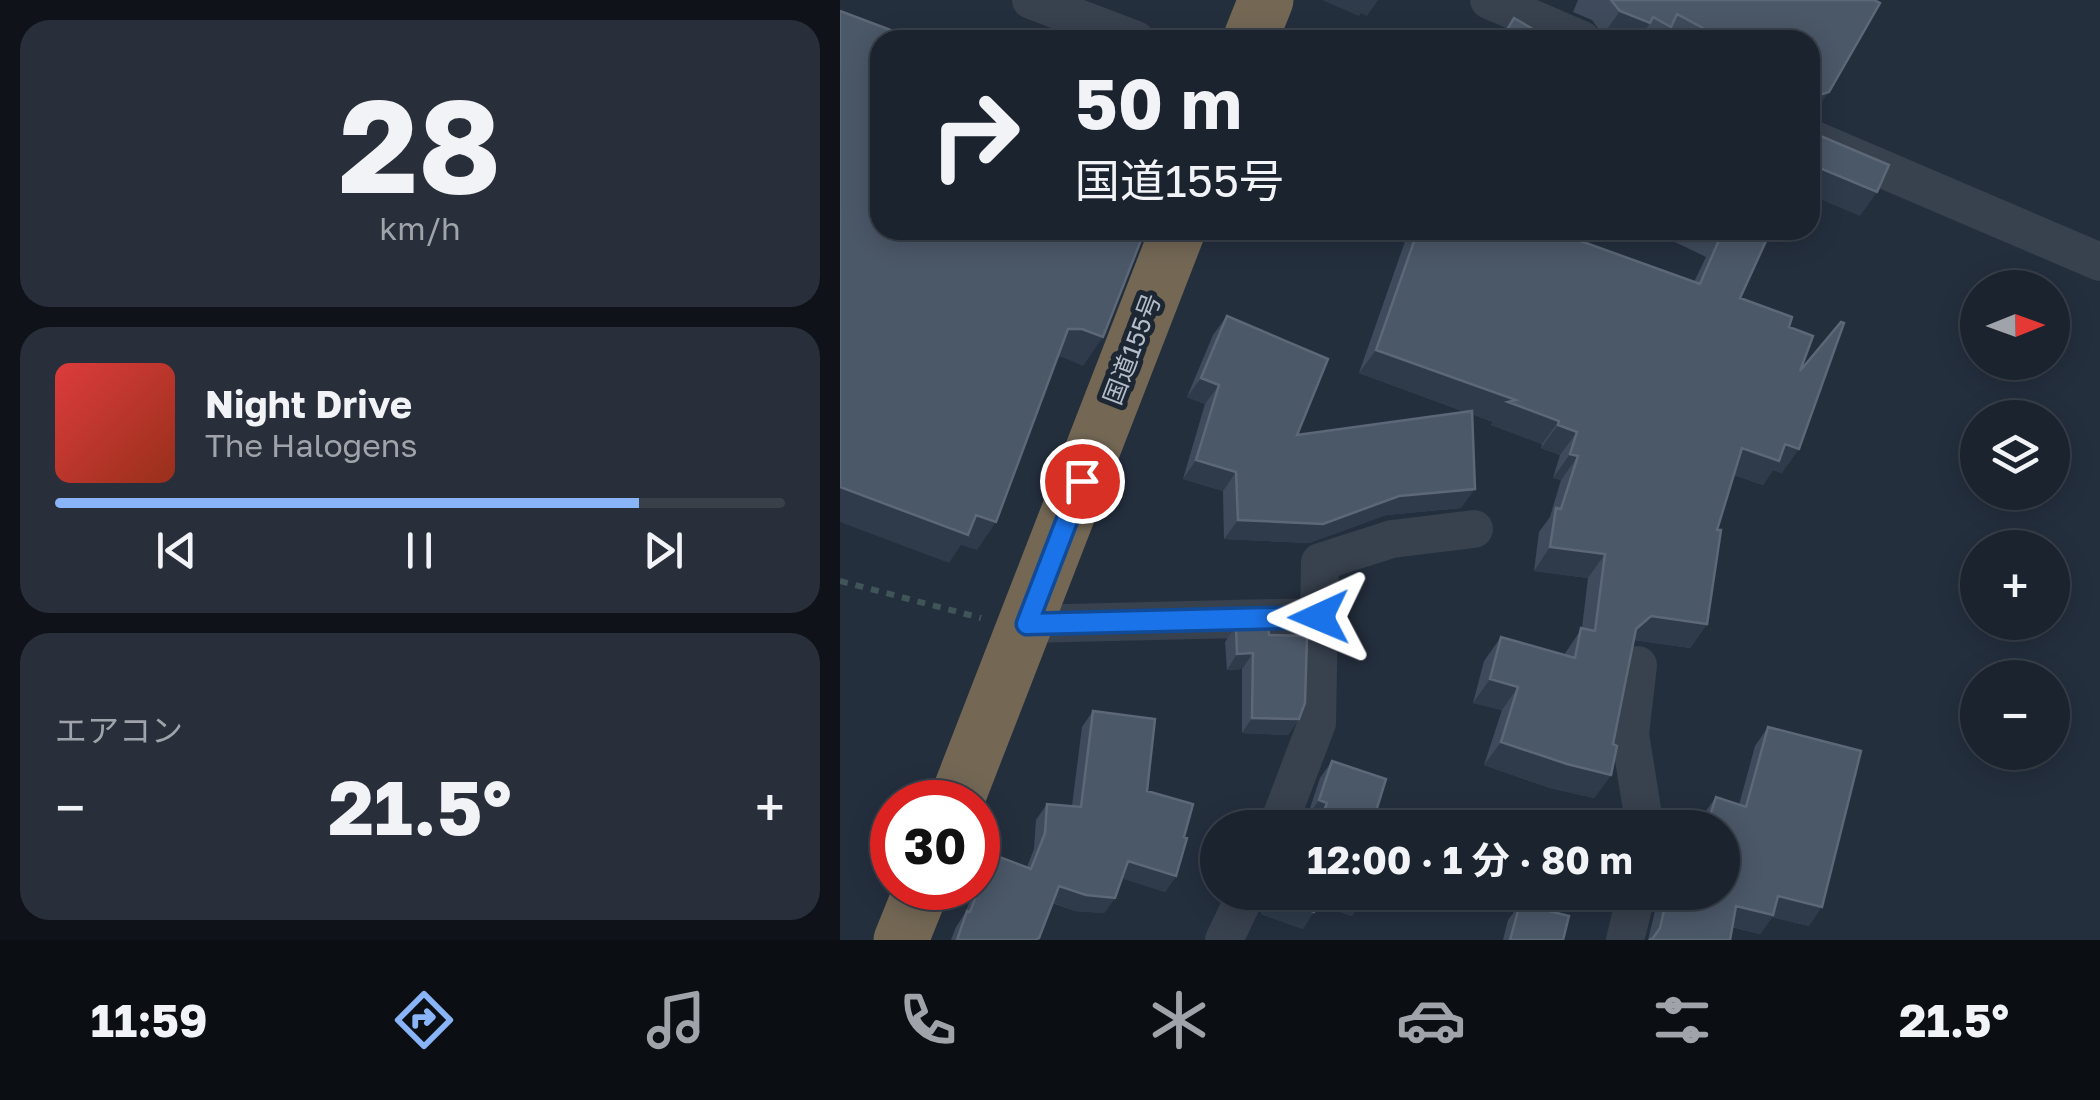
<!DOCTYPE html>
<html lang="ja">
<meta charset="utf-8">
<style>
:root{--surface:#1b232e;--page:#282f3a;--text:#f1f3f6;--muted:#a0a4aa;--line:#39404a;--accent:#8ab4f8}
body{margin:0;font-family:"Golos Text","Noto Sans JP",sans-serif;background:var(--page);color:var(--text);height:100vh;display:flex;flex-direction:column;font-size:38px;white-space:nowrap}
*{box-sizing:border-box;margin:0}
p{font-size:32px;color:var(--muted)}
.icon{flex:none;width:55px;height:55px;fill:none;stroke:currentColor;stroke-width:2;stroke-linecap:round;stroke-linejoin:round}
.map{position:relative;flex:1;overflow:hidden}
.drawer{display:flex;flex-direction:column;gap:20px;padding:20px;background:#0f1319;width:840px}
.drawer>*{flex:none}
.top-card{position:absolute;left:30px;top:30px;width:950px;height:210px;border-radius:30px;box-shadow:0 5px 25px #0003,0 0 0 2px var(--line);background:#1b232e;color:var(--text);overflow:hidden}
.needle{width:65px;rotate:89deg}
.tools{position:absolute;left:1120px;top:270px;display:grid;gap:20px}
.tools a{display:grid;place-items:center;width:110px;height:110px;border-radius:50%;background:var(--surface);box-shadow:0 5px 25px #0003,0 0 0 2px var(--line);font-size:50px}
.speed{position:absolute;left:30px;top:780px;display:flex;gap:20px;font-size:50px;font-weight:700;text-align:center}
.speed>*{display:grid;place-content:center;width:130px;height:130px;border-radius:50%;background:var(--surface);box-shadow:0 5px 25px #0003,0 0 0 2px var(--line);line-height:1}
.speed .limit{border:15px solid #d22;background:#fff;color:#111}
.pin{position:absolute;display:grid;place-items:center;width:85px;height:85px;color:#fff;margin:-42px;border:5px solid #fff;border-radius:50%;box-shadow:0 2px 10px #0007}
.me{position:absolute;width:110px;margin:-55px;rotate:269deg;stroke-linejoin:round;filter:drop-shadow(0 0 8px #0008)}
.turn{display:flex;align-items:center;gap:35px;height:210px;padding:0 40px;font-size:45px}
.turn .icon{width:130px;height:130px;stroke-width:2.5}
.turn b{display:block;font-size:70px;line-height:85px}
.big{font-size:75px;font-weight:700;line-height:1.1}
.drawer .card{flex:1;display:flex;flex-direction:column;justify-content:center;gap:15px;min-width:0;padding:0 35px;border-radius:30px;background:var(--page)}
.drawer .dial{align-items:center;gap:0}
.dial b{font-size:130px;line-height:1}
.song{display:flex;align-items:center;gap:30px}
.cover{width:120px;height:120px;border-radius:15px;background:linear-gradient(135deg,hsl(0 70% 55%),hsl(10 70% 35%))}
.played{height:10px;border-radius:5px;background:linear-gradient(90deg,var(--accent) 80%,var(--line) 80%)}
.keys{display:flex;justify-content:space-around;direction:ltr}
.heat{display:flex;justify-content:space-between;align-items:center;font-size:55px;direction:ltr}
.trip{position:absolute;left:360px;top:810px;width:540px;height:100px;border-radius:50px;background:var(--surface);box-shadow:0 5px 25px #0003,0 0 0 2px var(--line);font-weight:700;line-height:100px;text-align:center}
.tab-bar{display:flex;height:160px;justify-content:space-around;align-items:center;background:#0b0e12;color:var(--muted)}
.tab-bar .icon{width:70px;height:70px}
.tab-bar .selected{color:var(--accent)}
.tab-bar b{font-size:45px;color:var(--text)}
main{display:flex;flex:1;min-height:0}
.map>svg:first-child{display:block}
</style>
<main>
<section class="drawer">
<div class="card dial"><b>28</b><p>km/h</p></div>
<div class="card">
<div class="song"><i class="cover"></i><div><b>Night Drive</b><p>The Halogens</p></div></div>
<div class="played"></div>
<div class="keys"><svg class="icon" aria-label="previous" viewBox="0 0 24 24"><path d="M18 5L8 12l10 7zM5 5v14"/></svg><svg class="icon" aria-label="pause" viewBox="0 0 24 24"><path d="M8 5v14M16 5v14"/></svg><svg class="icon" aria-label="next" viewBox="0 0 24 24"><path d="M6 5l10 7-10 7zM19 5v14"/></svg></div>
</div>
<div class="card"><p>エアコン</p>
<div class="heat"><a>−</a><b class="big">21.5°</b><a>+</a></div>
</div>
</section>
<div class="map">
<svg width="1260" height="940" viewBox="0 0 1260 940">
<rect width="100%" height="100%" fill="#242f3e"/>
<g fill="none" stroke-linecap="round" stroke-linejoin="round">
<!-- path -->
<path stroke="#3f5557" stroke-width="6" stroke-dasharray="8 8" stroke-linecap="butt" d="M0,581L141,618"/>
<!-- minor -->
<path stroke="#38414e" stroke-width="38" d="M191,0L296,40
M649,0L742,40
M970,138L1260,262
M187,624L479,617
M798,665L790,734L805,828
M437,828L477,723L480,562L552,539L634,529
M384,940L407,892
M785,940L797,892"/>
<!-- highway -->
<path stroke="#746855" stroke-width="55" d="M410,40L426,0
M116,802L338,230
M61,940L82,888"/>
</g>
<!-- wall -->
<path fill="#3f4b5c" d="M738,0H1034L972,116L970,117V40H777L763,35L752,20L733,12Z
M569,230H710L854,282L866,257L810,230H931L900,298L949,327L960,371L942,473L933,470L923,485L894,475L877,530L867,624L850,648L794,640L773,744L771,775L754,798L710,788L644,765L662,710L633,703L644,661L661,637L724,655L742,628L748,578L694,571L699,532L710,517L721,480L713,478L720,455L701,448L702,444L651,425L653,422L632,414L621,508L546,515L469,543L384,539L383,491L343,479L365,404L347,397L373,335L387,316L457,435L625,412L519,373Z
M396,626L429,635L459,719L448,735L402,733V669L387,670L385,642Z
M253,711L307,791L344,837L336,876L325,892L282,878L275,898L264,913L235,911L212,903L198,940H111L116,927L125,913L135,888H138V881L142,870L152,854L187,867L194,849L196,820L207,804L232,806L242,727Z
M928,727L969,926L932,917L920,934L892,927L808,940L815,911L828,893L838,894V892H882V828H859L863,815L876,797L899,805L915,746Z
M492,761L533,821L549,828H472L475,820L467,817L480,778Z
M429,892H526L512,916L477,904L463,929L421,914Z
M680,904L723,940H663L668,920Z"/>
<!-- shaded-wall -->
<path fill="#2f3b4b" d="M482,0H538L527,16L521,13L519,16Z
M780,11L810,23L798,40H777L763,35Z
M989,92L972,116L970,117V100L972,97Z
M970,164L1037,192L1020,216L970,195Z
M228,329H242L263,337L243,366L222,357H208Z
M536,350L676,400L719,421L702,444L651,425L653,422L519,373Z
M361,378L379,385L365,404L347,397Z
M718,425L737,432L720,455L701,448Z
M945,444L959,449L942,473L933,470L923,485L885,472L902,448Z
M730,454L738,456L721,480L713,478Z
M356,460L396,472L383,491L343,479Z
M0,487L136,515L156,522L137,550L121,545L109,563L0,522Z
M635,489L621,508L546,515L469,543L384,539L398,520L559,496Z
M710,547L765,554L748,578L694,571Z
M811,616L867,624L850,648L794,640L796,629Z
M413,653L402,669L387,670L397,654Z
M650,679L678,687L662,710L633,703Z
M412,718L459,719L448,735L402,733Z
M661,742L771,775L754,798L710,788L644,765Z
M479,800L487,803L475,820L467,817Z
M288,861L336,876L325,892L277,877Z
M219,886L275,898L264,913L235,911L208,901Z
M478,892H505L524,899L512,916L471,902Z
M938,896L982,907L969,926L932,917L920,934L883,924L896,906Z
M433,898L474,912L463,929L421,914Z"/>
<!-- building -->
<path fill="#4b5868" stroke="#5c6777" stroke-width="2.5" d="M771,0H1034L1040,3L989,92L972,97L970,100V40H920L906,32L902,40H885L837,14L831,27L813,17L810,23L780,11Z
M0,11L77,40H40V230H305L263,337L242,329H228L156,522L136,515L128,535L0,487Z
M674,18L708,38L707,40H661Z
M242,32L262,40L239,39Z
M970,128L978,135L1049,165L1037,192L970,164Z
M578,230H710L860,284L882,233L876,230H931L900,298L952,317L949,327L973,336L960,371L1001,322L1004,323L959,449L945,444L939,461L902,448L877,530H881L867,624L811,616L796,629L773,744L777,746L771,775L727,764L661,742L678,687L650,679L661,637L735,658L741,628L755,631L765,554L710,547L716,508L721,509L738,456L730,454L737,432L718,425L719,421L668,402L676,400L536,350Z
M387,316L488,359L457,435L632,411L635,489L559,496L483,524L398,520L396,472L356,460L379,385L361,378Z
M396,626H428L429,635L467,636L465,703L459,719L412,718L413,653L397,654Z
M253,711L315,719L307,791L353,804L344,837L347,838L336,876L288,861L275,898L246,895L219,886L199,938L195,940H117L127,911L130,912L152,854L191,869L205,833L207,804L241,807Z
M928,727L1021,751L982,907L938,896L933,915L896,906L890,940H809L813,938L820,928L828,893L845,895L846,892H882V828H866L876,797L906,807Z
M492,761L546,779L533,821L549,828H478L487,803L479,800Z
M435,892H481L474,912L433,898Z
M505,892H526L524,899Z
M680,904L729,916L723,940H670Z"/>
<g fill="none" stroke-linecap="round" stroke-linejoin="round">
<!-- route casing -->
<g stroke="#114b97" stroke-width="25">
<path id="route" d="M242,481L187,624L479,617"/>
</g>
<!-- route -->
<use href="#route" stroke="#1a73e8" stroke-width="18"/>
</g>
<g text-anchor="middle" stroke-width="10" stroke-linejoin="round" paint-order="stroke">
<!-- street labels -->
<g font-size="25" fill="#b4bcc9" stroke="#1d2633">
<text transform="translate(292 349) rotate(-69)" y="9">国道155号</text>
</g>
</g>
</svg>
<div class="tools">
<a><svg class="needle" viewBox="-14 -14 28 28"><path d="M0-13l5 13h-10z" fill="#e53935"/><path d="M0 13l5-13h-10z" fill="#a0a4aa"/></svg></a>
<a><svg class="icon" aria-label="layers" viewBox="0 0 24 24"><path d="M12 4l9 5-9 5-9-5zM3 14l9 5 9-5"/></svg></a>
<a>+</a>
<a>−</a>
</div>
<div class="speed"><div class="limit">30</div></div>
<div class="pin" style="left:242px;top:481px;background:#d93025"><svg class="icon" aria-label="arrive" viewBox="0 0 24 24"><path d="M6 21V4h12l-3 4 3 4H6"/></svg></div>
<svg class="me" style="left:479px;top:617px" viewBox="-20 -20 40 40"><path d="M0-17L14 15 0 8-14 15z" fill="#1a73e8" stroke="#fff" stroke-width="4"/></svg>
<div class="trip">12:00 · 1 分 · 80 m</div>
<div class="top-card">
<div class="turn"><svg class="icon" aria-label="right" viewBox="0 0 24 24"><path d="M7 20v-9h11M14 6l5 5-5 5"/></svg><div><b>50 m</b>国道155号</div></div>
</div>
</div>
</main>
<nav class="tab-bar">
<b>11:59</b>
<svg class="icon selected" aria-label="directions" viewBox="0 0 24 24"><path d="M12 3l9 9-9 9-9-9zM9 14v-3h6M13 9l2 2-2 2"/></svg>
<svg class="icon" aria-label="music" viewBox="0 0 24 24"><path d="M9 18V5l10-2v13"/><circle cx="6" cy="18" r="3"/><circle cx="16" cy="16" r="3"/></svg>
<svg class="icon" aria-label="phone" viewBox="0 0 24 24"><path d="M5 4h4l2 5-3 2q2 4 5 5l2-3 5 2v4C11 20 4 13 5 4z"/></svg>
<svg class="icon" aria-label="climate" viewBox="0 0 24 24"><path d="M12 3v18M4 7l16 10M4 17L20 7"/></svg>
<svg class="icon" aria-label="car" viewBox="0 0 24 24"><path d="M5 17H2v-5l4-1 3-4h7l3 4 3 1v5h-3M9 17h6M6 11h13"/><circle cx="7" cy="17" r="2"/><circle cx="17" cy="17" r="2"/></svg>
<svg class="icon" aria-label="filters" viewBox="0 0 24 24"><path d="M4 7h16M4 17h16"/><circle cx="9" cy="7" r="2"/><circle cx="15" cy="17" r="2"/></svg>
<b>21.5°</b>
</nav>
